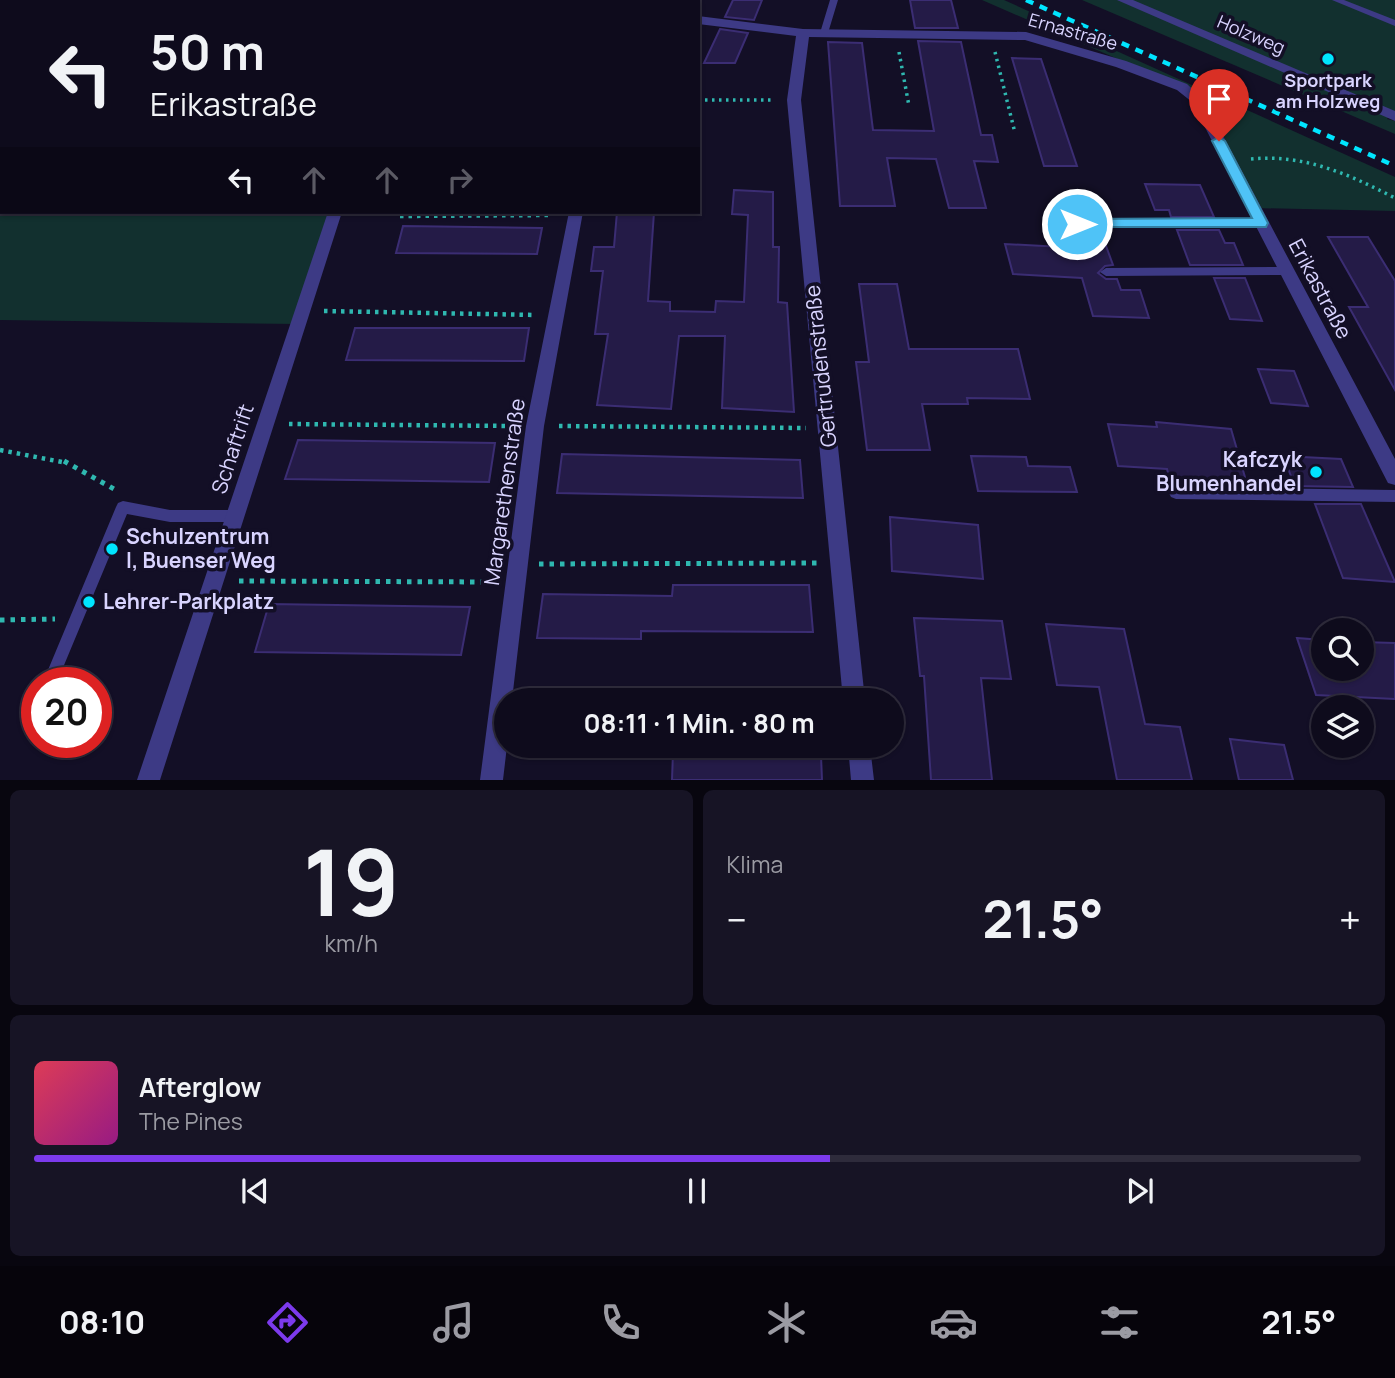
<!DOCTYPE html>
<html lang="de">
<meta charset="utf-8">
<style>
:root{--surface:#0e0b1c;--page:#171425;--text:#f1f3f6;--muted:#9b9ba3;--line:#2e2b3b;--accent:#7c3aed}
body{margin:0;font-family:Manrope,sans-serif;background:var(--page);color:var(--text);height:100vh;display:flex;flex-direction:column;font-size:26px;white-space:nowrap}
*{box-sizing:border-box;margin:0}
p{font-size:23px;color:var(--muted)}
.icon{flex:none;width:38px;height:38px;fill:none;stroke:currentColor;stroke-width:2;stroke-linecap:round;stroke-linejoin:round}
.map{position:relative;height:780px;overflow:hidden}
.drawer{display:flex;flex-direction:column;gap:10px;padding:10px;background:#08060f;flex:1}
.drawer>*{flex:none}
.guide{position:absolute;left:0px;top:0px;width:700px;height:214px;box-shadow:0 2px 5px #0004,0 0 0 2px var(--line);background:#0e0b1c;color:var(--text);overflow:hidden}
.fabs{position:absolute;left:1311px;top:618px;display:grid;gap:14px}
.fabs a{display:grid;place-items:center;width:63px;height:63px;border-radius:50%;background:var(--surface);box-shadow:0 2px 5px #0004,0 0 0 2px var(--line);font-size:35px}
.speed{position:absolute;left:21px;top:667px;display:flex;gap:14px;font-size:35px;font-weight:700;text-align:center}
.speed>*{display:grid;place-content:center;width:91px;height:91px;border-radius:50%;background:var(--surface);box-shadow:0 2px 5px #0004,0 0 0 2px var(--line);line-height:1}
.speed .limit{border:10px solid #d22;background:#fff;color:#111}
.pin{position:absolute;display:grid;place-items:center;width:60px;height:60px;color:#fff;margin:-72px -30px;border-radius:50% 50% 50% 0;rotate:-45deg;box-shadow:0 0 7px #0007}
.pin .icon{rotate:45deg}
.me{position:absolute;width:77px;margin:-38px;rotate:90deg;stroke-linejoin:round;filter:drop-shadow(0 0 5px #0008)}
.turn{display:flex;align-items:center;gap:24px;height:147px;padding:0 35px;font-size:32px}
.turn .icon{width:91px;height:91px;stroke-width:2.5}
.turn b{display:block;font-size:49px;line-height:60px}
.lanes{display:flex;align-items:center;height:66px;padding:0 35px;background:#0003;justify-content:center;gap:35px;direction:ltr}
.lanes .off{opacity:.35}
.big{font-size:52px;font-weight:700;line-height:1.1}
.drawer .tile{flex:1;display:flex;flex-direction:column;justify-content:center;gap:10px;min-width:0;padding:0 24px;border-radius:10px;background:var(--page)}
.drawer .dial{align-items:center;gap:0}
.dial b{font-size:91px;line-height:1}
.song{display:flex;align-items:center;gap:21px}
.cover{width:84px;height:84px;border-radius:10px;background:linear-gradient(135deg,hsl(350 70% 55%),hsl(310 70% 35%))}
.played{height:7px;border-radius:4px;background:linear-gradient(90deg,var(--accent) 60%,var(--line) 60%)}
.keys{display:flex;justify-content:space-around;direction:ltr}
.heat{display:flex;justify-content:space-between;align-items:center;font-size:38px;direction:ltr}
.drawer .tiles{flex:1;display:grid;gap:10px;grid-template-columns:1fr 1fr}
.tile:last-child{grid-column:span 2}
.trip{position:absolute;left:494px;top:688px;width:410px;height:70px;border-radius:35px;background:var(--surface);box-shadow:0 2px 5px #0004,0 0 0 2px var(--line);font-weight:700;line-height:70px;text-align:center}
.menu{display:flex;height:112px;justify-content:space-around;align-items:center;background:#06040b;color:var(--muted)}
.menu .icon{width:49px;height:49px}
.menu .current{color:var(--accent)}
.menu b{font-size:32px;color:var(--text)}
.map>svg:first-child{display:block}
</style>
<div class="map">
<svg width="1395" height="780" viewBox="0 0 1395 780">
<rect width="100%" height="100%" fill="#130f26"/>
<!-- green -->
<path fill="#12302f" d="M0,0H404L2,2V212H335L298,324L0,320Z
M982,0H1004L1395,177V211L1253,208L1197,100L1182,87Z
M1082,0H1395V116L1390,115L1387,119L1395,121V134Z"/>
<!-- building -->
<path fill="#241b47" stroke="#3b2d73" stroke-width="2" d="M733,0H762L754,20L725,17Z
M910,0H951L958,28H915Z
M720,29L748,33L735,63H704Z
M918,41L961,42L981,135H992L998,162L974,161L986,208H949L936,159L887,158L895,206H840L828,42L862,43L873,130L934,131Z
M1012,58L1041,59L1077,166H1044Z
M1145,184L1200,185L1214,217H1171L1169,210H1155Z
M734,190L773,192V247H779L778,302L787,303L794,412L722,408L725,336H679L671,409L597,405L608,334H595L603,271H591L594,247H614L617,212H654L648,301L670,302V311L715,312L716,301L744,302L748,215L732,214Z
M403,226L542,228L537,254L396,253Z
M1177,230H1219L1225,243H1234L1243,265H1190Z
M1059,234L1102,235L1113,265L1105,266L1098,273L1106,279H1117L1121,290H1140L1149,318L1093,316L1082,278L1013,274L1005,244L1062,247Z
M1328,237H1368L1395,281V390L1349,307H1368Z
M1214,278H1245L1262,321L1230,319Z
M859,284H897L909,349H1018L1030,399L967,398L968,404H922L930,450H867L856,362H869Z
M355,328H529L524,361L346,360Z
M1258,369L1294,371L1308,406L1271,403Z
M1156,422L1231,429L1247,484L1169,477L1167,469L1118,466L1108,424L1157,427Z
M298,440L495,443L489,482L285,479Z
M562,454L800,460L803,498L557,493Z
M971,456L1026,457L1028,466L1070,467L1077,492L978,491Z
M1283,456L1341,459L1353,487L1295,486Z
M1315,504H1361L1395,582L1343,578Z
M890,517L978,525L983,579L892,571Z
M673,585H809L813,632L641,631V639L537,638L543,594L672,596Z
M269,604L470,607L461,655L255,652Z
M914,618L1002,621L1011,679L981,678L992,780H931L924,676H920Z
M1046,624L1124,629L1145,724L1180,727L1192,780H1117L1099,687L1057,685Z
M1297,638L1323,640V668H1362V642L1395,643V699L1316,695Z
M1230,739L1284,745L1293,780H1239Z
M673,752L821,756L822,780H672Z"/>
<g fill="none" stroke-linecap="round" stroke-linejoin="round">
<!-- path-far2 -->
<path stroke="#2fb8b0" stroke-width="3.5" stroke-dasharray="2.5 4.5" stroke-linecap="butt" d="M899,52L909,106
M995,52L1015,133
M698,100H774
M1251,159C1305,154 1348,174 1395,198"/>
<!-- path-far1 -->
<path stroke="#2fb8b0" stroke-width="4.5" stroke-dasharray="3.5 5" stroke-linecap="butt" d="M400,216L553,215
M324,311L536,315
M289,424L512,426
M559,426L806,428
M0,450L67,463"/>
<!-- path -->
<path stroke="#2fb8b0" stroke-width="5" stroke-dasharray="4.5 6" stroke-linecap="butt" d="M64,461L114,489
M539,564L818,563
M239,581L492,582
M0,620L55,619"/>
<!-- lane -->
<path fill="#3d3a85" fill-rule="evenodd" d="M830,0H838L828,33L824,36L820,33Z
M1332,0H1344L1395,20V26Z
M1261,219L1266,223L1261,227L1077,228L1072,224L1077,220Z
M1286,267L1292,271L1286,275L1106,276L1100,272L1106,268Z
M1176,487L1395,490V502L1176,499L1171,497L1169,493L1171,489Z
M123,501L170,510H234L239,512L241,516L239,520L234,522H170L127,514L57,682H43L116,507L118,503Z
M37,706V729L33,731L28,728L25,723L32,709Z"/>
<!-- street -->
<path fill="#3d3a85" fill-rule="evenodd" d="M398,0H410V2H398Z
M543,0H571L572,2H544Z
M1117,0H1133L1395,111V121Z
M698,16L803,29L1026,32L1126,61L1187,84L1204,100L1395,459V485L1388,483L1192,102L1177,90L1116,67L1025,40L809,37L801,100L865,700H843L787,100L796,36L698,24Z
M328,212H342L160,780H137Z
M569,212H583L544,426L512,700H506L507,746L503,780H480L526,426Z
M848,746H870L874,780H851Z"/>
<!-- rail -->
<path stroke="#00e5ff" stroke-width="4.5" stroke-dasharray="8 7" stroke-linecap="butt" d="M1026,0L1395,166"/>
</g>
<!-- route -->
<path fill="#4fc3f7" stroke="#337fa1" stroke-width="2" d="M1219,137L1225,141L1268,223L1266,227H1072L1070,224L1077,219L1252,218L1212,141Z"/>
<!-- markers -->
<g fill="#00e5ff" stroke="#130f26" stroke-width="2.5">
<circle cx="1328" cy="59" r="7"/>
<circle cx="1316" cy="472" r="7"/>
<circle cx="112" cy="549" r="7"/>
<circle cx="89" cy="602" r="7"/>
</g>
<g text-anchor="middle" stroke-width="7" stroke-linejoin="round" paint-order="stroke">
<!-- far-street labels -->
<g font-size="18" fill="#d9d4ff" stroke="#130f26">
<text transform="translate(1073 32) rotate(16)" y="6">Ernastraße</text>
<text transform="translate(1251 35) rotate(23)" y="6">Holzweg</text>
</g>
<!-- far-poi labels -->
<g font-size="18" font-weight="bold" fill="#d9d4ff" stroke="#130f26">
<text x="1328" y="87">Sportpark<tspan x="1328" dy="21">am Holzweg</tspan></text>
</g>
<!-- street labels -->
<g font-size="21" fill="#d9d4ff" stroke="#130f26">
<text transform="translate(1320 289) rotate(62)" y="7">Erikastraße</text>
<text transform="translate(821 366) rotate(-96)" y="7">Gertrudenstraße</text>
<text transform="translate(233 449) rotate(-72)" y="7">Schaftrift</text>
<text transform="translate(505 492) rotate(-82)" y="7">Margarethenstraße</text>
</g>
<!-- poi labels -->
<g font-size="21" font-weight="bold" fill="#d9d4ff" stroke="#130f26" text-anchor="start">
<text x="1302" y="467" text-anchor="end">Kafczyk<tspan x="1302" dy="24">Blumenhandel</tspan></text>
<text x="126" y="544">Schulzentrum<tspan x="126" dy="24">I, Buenser Weg</tspan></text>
<text x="103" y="609">Lehrer-Parkplatz</text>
</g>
</g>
</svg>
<div class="fabs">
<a><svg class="icon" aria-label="search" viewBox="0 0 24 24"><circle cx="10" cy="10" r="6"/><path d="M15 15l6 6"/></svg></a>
<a><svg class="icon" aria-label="layers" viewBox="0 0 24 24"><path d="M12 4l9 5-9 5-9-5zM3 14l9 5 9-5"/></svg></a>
</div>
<div class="speed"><div class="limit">20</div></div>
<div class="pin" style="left:1219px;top:141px;background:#d93025"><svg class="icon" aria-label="arrive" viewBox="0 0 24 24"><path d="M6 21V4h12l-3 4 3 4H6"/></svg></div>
<svg class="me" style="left:1077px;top:224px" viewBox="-20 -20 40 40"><circle r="17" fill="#4fc3f7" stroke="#fff" stroke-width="3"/><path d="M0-11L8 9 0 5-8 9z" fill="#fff"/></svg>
<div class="trip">08:11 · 1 Min. · 80 m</div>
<div class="guide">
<div class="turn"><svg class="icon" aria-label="left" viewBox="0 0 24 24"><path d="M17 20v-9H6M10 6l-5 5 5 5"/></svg><div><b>50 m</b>Erikastraße</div></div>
<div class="lanes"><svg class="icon" aria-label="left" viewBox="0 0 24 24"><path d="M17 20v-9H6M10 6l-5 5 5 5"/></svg><svg class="icon off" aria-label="ahead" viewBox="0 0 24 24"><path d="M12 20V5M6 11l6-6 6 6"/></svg><svg class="icon off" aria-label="ahead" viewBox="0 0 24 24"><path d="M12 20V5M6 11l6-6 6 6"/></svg><svg class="icon off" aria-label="right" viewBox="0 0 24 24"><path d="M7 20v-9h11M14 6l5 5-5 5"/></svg></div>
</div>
</div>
<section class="drawer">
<div class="tiles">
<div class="tile dial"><b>19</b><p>km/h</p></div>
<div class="tile"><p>Klima</p>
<div class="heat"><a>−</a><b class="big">21.5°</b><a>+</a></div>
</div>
<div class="tile">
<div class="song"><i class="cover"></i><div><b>Afterglow</b><p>The Pines</p></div></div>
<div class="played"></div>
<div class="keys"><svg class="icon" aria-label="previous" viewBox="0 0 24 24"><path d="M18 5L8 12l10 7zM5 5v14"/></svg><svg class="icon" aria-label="pause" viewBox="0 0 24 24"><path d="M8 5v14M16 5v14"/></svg><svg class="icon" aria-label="next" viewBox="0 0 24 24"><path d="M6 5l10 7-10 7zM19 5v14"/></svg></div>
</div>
</div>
</section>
<nav class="menu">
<b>08:10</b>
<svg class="icon current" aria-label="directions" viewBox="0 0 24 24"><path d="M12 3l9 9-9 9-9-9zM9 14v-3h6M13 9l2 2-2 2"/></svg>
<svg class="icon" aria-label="music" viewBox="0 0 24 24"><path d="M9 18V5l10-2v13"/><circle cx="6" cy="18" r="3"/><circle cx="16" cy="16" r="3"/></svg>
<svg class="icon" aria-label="phone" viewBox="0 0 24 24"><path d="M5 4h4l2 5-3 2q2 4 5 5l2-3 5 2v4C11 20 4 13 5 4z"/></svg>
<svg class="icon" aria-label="climate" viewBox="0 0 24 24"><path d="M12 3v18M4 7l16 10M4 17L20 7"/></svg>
<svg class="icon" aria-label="car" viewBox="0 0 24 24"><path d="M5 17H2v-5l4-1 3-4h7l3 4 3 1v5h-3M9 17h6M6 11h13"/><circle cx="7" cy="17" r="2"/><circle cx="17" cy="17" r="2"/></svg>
<svg class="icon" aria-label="filters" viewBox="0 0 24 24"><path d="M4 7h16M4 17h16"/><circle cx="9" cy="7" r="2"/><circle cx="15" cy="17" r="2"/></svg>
<b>21.5°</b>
</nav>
